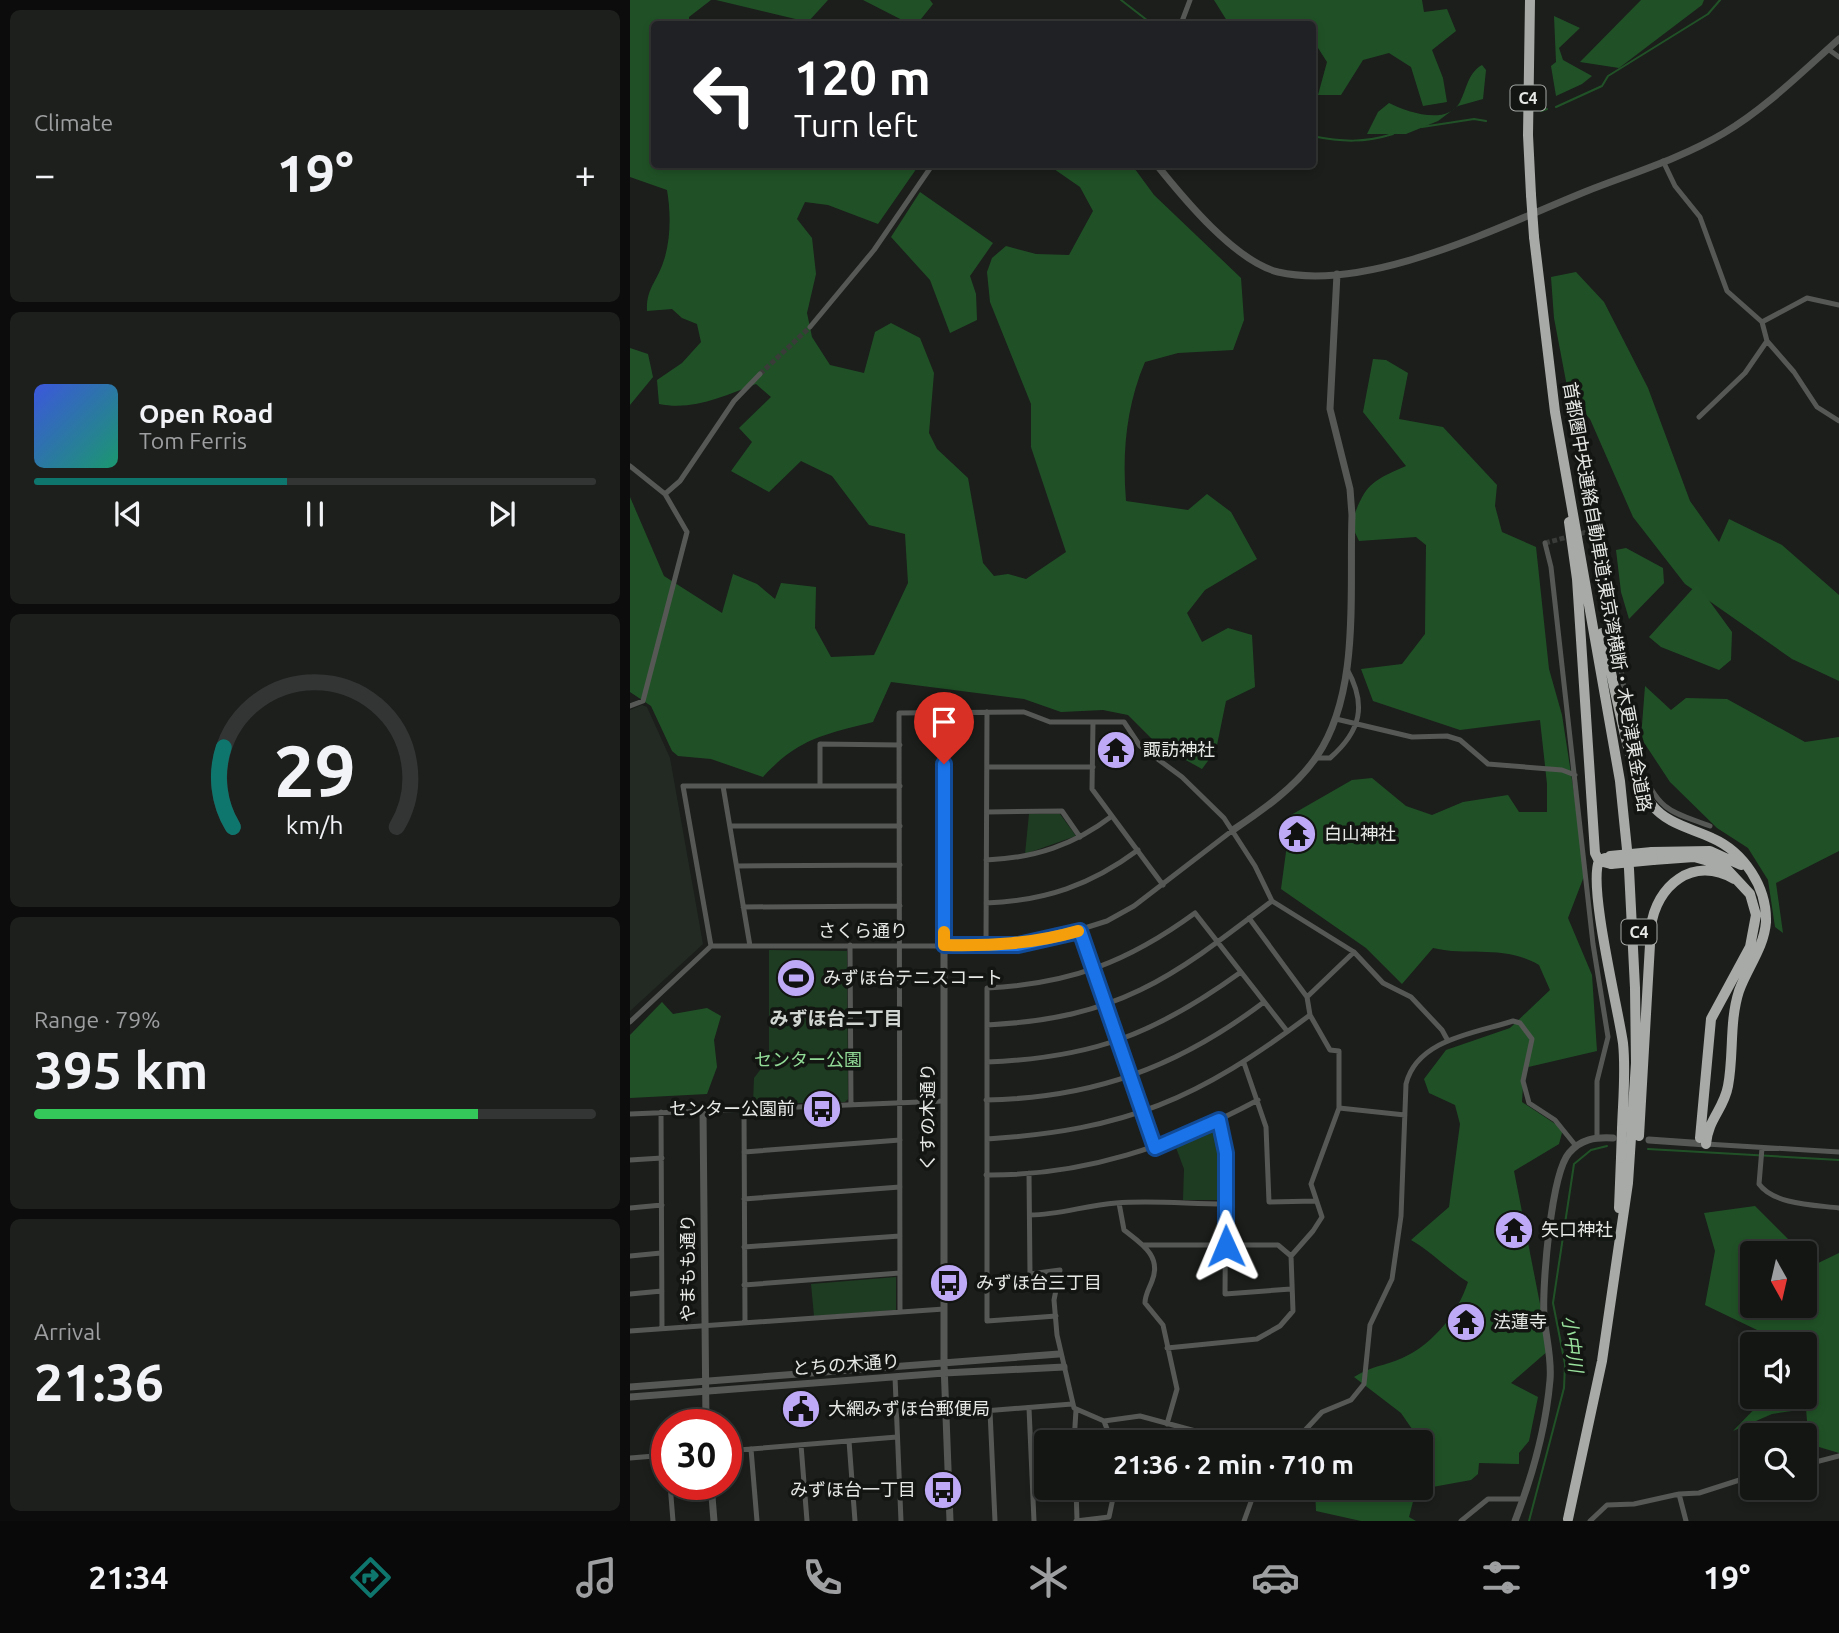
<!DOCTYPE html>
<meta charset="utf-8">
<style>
:root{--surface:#141614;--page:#1d1f1d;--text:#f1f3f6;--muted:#9d9fa0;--line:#333534;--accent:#0f766e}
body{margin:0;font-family:Ubuntu,"Noto Sans JP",sans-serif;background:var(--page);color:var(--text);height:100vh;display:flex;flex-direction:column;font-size:26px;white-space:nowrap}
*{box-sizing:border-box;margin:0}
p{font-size:23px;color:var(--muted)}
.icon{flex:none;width:38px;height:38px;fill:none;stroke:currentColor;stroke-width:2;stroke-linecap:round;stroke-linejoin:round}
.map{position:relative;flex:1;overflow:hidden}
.side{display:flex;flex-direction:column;gap:10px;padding:10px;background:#0b0c0b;width:630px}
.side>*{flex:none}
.banner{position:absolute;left:21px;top:21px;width:665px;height:147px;border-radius:7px;box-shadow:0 4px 10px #0003,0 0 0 2px var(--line);background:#202124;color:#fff;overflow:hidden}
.needle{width:46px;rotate:172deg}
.tools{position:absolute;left:1110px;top:1241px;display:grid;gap:14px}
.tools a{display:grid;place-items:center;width:77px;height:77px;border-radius:7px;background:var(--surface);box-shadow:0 4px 10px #0003,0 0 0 2px var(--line);font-size:35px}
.speed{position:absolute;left:21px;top:1409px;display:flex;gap:14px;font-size:35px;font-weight:700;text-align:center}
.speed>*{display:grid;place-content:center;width:91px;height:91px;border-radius:50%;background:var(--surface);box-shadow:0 4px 10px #0003,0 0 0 2px var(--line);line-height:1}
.speed .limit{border:10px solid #d22;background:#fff;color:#111}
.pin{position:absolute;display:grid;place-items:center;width:60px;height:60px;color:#fff;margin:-72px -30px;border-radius:50% 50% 50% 0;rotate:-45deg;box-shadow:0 0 7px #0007}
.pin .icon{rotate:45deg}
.me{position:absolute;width:77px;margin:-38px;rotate:359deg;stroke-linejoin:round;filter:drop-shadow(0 0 5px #0008)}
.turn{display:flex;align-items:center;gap:24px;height:147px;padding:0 28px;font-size:32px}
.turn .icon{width:91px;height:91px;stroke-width:2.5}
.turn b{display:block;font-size:49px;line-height:60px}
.big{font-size:52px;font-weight:700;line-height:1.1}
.side .widget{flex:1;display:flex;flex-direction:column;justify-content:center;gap:10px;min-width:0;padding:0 24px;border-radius:10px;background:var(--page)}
.side .dial{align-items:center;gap:0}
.dial svg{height:182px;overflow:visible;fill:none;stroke:var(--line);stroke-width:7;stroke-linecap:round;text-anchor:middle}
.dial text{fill:var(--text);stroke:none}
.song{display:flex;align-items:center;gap:21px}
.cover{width:84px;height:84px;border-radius:10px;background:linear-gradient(135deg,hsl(230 70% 55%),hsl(160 70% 35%))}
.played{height:7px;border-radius:4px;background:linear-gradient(90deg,var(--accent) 45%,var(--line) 45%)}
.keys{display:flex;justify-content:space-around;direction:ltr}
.heat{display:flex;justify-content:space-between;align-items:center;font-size:38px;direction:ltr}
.charge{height:10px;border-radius:5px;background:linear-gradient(90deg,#34c759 79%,var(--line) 0)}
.trip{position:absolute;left:404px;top:1430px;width:399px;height:70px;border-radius:7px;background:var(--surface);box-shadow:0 4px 10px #0003,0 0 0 2px var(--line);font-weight:700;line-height:70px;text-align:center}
.menu{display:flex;height:112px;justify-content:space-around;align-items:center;background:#080908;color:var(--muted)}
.menu .icon{width:49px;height:49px}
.menu .on{color:var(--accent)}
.menu b{font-size:32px;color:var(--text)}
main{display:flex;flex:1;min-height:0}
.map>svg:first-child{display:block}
</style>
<main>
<section class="side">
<div class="widget"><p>Climate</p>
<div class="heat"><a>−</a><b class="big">19°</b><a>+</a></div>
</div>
<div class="widget">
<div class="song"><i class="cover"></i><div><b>Open Road</b><p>Tom Ferris</p></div></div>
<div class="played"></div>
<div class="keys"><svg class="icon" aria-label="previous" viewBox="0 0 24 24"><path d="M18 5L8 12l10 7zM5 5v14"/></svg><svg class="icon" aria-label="pause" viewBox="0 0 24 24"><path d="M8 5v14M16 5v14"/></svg><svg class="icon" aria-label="next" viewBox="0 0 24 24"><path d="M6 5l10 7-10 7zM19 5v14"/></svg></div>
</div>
<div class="widget dial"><svg viewBox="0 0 100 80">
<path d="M14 69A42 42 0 1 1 86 69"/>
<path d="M14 69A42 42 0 0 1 10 34" stroke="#0f766e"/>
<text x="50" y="56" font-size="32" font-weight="700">29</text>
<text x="50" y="72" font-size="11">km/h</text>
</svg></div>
<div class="widget"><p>Range · 79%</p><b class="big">395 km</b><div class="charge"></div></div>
<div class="widget"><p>Arrival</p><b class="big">21:36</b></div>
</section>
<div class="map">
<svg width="1209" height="1521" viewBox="0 0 1209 1521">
<rect width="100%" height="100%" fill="#1b1e1b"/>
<!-- built -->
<path fill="#232a23" d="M12,705L17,707L40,758L73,944L0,1011V710Z"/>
<!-- green -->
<path fill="#1e3c21" d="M399,814H430L446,836L395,854Z
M139,950L217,951L218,1099L215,1102L123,1104L124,1078L139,1058Z
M587,1127L592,1145L591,1200H553L554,1169L545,1145Z
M266,1277V1310L184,1316L181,1284Z"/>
<!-- forest -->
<path fill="#205126" d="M0,0H81L59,17V24H24V164L289,165L248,224L198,205L175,202L167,219L182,238L186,274L177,313L182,337L200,365L234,373L245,332L261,323L290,338L304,373L299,433L307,449L338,478L353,563L364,576L378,574L396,579L436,552L401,447V404L360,302L357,272L362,258L376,246L406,254L439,255L463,211L450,187L424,169L423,165H502L524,195L611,278L614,320L603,350L548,353L515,362C496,406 492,454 496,501L558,510L577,494L601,512L627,559L575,590L557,613L572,642L598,628L622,635L625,687L596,701L586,750L572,769L527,744L498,715L473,710L431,712L394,699L261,682L243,722C195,734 167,739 133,777L81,759L48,756L42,751L21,706L0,692V497L34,576L92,613L103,574L127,584L145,599L151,583L186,587L185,628L201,657L244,655L278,583L275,534L239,525L202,476L171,461L139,492L101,471L122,442L109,428L141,397L126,384C94,396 63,411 29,404L27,380L52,363L71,342L67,324L52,318L42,309L17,311C16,289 26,283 33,263C41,241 41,213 37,190L0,177Z
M86,0H198L178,22Z
M233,0H300L303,4L287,24H280Z
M584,0H792L794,12L817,9L826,31L802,50L813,78L817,102L793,106L781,67L759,53L733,60L711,95H688L697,62L683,40L682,24H599Z
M1011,0H1074L1072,5L989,68L950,62Z
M946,272L974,302L1018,388L1060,501L1089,542L1099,519L1152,545L1209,595V681L1162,659L1055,584L1003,517L960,419L939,397L924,318L921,277Z
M743,359L756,360L778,373L769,419L813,427L867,485L865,506L872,532L906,547L919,669L932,715L956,871L938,918L962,975L967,1051L894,1068L892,1102L933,1129L929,1144L884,1171L919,1350L881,1383L908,1397L899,1441L889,1453V1464L849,1463L848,1474L841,1480L786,1490L779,1517L786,1521H731L686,1511L685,1488H791V1442L771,1413L724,1377C740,1367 748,1367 765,1361C799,1349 827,1316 838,1282C817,1269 802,1252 781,1240L819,1207L830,1124L825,1105L799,1093L794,1079L816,1050L880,1028L920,990L909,965C872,944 843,957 803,948L772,984L736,948L651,889L661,815L722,780L742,778L776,806L802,815L833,802L878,795L889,812H917V784L910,720L830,730L743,701L731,669L772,664L795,634L796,545L786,537L729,541L721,524C735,485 739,482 776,466L733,412Z
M1015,686L1041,710L1056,698L1097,699L1175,742L1209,737V851L1146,883L1153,933L1145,927L1138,880L1118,848L1087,828L1040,782L1011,738Z
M1125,1206L1172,1253H1122V1306H1174V1255L1184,1265L1209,1253V1453L1179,1444L1176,1409L1142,1414L1103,1431L1136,1397L1174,1396V1344H1156L1075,1305L1085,1251L1074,1213Z"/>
<!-- water -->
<path fill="#215227" d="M924,16L950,28L929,48L933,60L962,76L952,84L926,96L921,66L926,62Z
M852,65L856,70L853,99L828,106L808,121L776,134H737L748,112L759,103C777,112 817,126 830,102C837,88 838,73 852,65Z
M290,192L363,243L340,276L346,294L347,320L320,333L300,280L261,237Z
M0,348L18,354L23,377L0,405Z
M996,548L1033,568L1034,583L999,619L991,592L986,550Z
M1067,584L1102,632L1101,660L1089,670L1031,647L1019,637Z
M32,1002L43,1014L77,1008L91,1016L84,1040L87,1067L77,1094L0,1098V1035Z"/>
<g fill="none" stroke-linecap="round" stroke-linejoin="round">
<!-- stream -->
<path stroke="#215227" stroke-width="2" d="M491,0L522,24
M926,107L972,86L978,76L1078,14L1090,0
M911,111L917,109
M792,127L844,119L856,121
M682,136C712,142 734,143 763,134
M1018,1149L1209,1160
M899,1521L934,1388L935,1364L923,1303L944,1164L961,1150L977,1146"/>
<!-- minor-tunnel -->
<path stroke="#393c39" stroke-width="5" stroke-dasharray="5 2.5" stroke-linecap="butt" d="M130,374L180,327
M915,543L968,529"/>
<!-- minor -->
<path stroke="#565856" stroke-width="5" d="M551,24L560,0
M1198,49L1209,57
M1033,161L1045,186L1070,217L1097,291L1132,322L1137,341L1164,372L1187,407L1209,421
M1132,322L1177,298L1209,305
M180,327L244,250L303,164
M1069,417L1115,373L1137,341
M0,466L35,494L57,532L13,701L0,706
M35,494L50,481L104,401L130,374
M968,529L983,642L988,647C995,690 1000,776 1035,806C1047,816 1065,820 1080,826
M915,543L921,567L963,944L978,1037L967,1081V1138
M706,719L782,737L817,736L830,740L858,764L932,770L945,775
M463,722L462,789L533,885
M686,758H700C731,731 737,705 717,669
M357,767H463
M93,786L120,946
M190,786V744L270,745
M357,812L432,811L450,837
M100,826H270
M356,860C405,858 444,845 482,816
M107,866L270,865
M356,903C415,901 461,885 508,850
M113,907L270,906
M450,931L525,1148
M220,945L221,1105
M81,946H356L420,939L477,921L504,906L603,830
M81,946L53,786H270
M356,946L357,712
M677,997L724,952
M0,1022L81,946
M357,1025C490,1018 540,979 642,901
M357,1062C463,1058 525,1034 611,972
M614,1063L636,1127L639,1202L685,1201
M356,1100C464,1098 548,1067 634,1002
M709,1108L775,1115
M114,1109L115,1323
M31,1112L32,1329
M0,1114L314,1101
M589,1120L596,1153L595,1294L661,1289
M357,1139C497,1130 568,1099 680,1015
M1076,1144L1209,1152
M1132,1148L1129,1184C1144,1205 1186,1205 1209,1208
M114,1152L270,1140
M0,1160L32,1158
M399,1173L400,1274L430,1270L424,1300L427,1335L444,1408L474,1421L510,1416L606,1442
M356,1175C454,1176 542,1146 628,1100
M114,1199L270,1187
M489,1203L494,1230C512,1244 532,1256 522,1281C519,1289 515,1295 515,1303L533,1325L547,1389L537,1424
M0,1208L32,1205
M400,1215C430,1215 456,1205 486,1203C522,1200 559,1204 595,1204
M513,1245H648L661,1256
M114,1247L270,1236
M0,1256L31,1253
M114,1285L270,1273
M0,1294L32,1291
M270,1311L269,713L394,712L420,722H494L510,746L552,777L594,818L625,866L642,901L724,952L753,983L781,997L812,1030L818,1041
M426,1316L357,1321V988C440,984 498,962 565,913L657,1031
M0,1331L314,1309
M537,1348L627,1339L650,1326L663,1311L661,1256L683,1231L692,1217L681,1184L709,1108V1051L700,1050L680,1015L677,997L619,918
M265,1377L271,1521
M399,1408L404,1521
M360,1411L365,1521
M316,1414L442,1404
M474,1421L482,1442
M219,1441L225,1521
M444,1442L446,1410
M664,1442L692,1412L721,1400L734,1384L740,1325L762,1279L771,1216L776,1084C787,1039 846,1033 883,1021L890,1023L902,1039L893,1081L899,1103L925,1120L946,1146
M171,1445L177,1521
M121,1449L127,1521
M96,1451L267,1437
M0,1458L37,1455
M1174,1465L1209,1456
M40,1484L43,1521
M446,1488L447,1520
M1049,1494L1056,1521
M446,1521L479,1517L483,1498L481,1488
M614,1521L622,1499L632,1488
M831,1521L858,1499H893
M960,1521L977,1505L1004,1504L1049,1494L1069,1493L1122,1476"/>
<!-- tertiary -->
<path stroke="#565856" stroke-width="7" d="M526,164C554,199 605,261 648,272C740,293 872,225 957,191C1003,173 1052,158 1094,133C1136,108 1173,71 1209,39
M314,712V1364L320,1521
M603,830C633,810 667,786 687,756C731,691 719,590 722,515L720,489L700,409L707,274
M73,1111L76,1424
M1019,1140L1076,1144
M0,1387L429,1354
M0,1397L314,1373L434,1367
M81,1484L84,1521
M885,1521C902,1477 916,1427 920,1380C922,1359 916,1338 914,1316C912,1287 921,1174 939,1153C951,1139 965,1137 983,1138"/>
<!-- motorway -->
<path stroke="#a7aaa7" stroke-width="10" d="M900,0L898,135L901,195
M904,237L925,412L990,781L999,869L1005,988L1006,1063L998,1183L972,1361L938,1519
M939,522L947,579L965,853L969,861L981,864
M972,633C983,673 998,777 1022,805C1037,824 1061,828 1082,838C1114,852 1137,887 1136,922C1134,948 1117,968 1109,991C1099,1022 1104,1055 1098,1086C1094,1109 1078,1119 1076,1144
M1022,852L1080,851L1111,865
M975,858L969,861C958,886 988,1008 993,1043C996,1071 993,1100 992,1129
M1023,860L1064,857L1093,865L1120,894L1126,915L1120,947L1081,1019L1070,1138
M1009,1136L1021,927C1026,886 1063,855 1104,879
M989,1208L991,1158"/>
<!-- motorway-bridge -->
<path stroke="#a7aaa7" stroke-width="10" d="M901,195L904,237
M980,856L1022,852
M981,864L1023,860
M991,1158L992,1129"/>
</g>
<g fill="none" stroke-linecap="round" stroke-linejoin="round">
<!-- route casing -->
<g stroke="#114b97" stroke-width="18">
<path id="route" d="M314,764V945H388L450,931L525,1148L589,1120L596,1153V1246"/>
</g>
<!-- route -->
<use href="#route" stroke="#1a73e8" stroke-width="12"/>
<!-- slow -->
<path stroke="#f59e0b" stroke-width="12" d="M314,932V945C361,946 403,944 448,931"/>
</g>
<!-- icons -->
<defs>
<g id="temple-disc" transform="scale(2.0125)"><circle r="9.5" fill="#bda9f5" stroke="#121512"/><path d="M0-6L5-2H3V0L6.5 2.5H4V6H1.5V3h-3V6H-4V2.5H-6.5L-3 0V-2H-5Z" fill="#111"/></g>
<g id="stadium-disc" transform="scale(2.0125)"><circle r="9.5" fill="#bda9f5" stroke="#121512"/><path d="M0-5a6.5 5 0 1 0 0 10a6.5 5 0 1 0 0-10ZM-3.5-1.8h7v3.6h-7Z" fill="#111"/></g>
<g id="bus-disc" transform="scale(2.0125)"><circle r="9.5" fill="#bda9f5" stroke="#121512"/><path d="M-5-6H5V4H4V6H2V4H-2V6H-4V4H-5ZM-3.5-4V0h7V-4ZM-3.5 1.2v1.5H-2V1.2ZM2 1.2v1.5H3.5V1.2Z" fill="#111"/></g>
<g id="civic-disc" transform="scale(2.0125)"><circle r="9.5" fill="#bda9f5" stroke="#121512"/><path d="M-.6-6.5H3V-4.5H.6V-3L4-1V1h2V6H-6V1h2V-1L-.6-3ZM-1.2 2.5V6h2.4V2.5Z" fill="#111"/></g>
</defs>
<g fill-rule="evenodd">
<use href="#temple-disc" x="486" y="750"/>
<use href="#temple-disc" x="667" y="834"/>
<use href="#stadium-disc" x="166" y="978"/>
<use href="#bus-disc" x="192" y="1109"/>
<use href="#temple-disc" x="884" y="1230"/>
<use href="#bus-disc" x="319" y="1283"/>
<use href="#temple-disc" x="836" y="1322"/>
<use href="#civic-disc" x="171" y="1409"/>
<use href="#bus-disc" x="313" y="1490"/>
</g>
<g text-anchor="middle" stroke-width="7" stroke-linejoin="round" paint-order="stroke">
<!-- shield labels -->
<g fill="#121512" stroke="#a6a9a6" stroke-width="2">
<rect x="880.5" y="85.5" width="35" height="25" rx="5"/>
<rect x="991.5" y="919.5" width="35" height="25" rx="5"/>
</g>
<g font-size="16" font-weight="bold" fill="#e6e8e6">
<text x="898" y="104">C4</text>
<text x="1009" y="938">C4</text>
</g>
<!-- street labels -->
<g font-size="18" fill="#e6e8e6" stroke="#121512">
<text transform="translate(977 597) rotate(80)" y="6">首都圏中央連絡自動車道;東京湾横断・木更津東金道路</text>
<text x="233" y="937">さくら通り</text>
<text transform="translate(298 1117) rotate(-90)" y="6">くすの木通り</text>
<text transform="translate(58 1268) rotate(-90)" y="6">やまもも通り</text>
<text transform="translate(216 1365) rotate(-4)" y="6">とちの木通り</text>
</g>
<!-- poi labels -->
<g font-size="18" fill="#e6e8e6" stroke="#121512" text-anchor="start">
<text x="513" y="756">諏訪神社</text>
<text x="694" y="840">白山神社</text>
<text x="193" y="984">みずほ台テニスコート</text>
<text x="165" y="1115" text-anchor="end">センター公園前</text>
<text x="911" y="1236">矢口神社</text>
<text x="346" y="1289">みずほ台三丁目</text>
<text x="863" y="1328">法蓮寺</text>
<text x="198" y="1415">大網みずほ台郵便局</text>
<text x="286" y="1496" text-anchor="end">みずほ台一丁目</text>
</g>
<!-- park labels -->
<g font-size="18" fill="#92db97" stroke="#121512">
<text x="178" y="1066">センター公園</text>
</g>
<!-- neighbourhood labels -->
<g font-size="19" font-weight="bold" fill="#d2d6d2" stroke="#121512">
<text x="206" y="1025">みずほ台二丁目</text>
</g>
<!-- water labels -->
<g font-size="19" font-style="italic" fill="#99e19d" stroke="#121512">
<text transform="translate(943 1344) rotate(83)" y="7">小中川</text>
</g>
</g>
</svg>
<div class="tools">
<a><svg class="needle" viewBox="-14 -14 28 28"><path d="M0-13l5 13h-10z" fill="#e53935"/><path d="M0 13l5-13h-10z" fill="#9d9fa0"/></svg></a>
<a><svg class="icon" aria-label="sound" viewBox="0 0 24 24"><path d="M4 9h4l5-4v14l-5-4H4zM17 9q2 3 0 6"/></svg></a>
<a><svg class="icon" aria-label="search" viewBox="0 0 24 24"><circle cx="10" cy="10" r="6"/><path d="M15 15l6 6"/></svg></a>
</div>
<div class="speed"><div class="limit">30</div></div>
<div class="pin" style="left:314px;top:764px;background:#d93025"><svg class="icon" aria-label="arrive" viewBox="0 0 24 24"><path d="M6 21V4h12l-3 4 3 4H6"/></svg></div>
<svg class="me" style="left:596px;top:1246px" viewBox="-20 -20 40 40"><path d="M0-17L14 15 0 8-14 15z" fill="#1a73e8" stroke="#fff" stroke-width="4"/></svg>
<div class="trip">21:36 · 2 min · 710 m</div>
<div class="banner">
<div class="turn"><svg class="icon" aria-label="left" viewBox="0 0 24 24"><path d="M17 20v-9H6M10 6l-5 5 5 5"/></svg><div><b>120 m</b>Turn left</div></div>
</div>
</div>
</main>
<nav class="menu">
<b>21:34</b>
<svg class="icon on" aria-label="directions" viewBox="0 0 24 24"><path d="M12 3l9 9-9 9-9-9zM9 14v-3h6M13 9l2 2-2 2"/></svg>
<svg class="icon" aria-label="music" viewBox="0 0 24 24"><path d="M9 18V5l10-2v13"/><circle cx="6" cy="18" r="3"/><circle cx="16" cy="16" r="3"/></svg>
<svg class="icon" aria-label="phone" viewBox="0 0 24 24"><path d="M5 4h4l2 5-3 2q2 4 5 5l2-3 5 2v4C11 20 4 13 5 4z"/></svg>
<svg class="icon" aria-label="climate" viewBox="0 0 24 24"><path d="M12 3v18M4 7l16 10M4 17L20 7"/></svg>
<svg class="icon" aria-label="car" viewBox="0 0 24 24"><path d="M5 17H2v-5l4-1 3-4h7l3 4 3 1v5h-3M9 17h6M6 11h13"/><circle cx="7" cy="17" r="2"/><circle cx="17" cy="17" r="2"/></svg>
<svg class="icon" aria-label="filters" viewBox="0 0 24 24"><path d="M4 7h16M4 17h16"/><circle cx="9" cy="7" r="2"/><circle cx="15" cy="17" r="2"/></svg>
<b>19°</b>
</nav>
